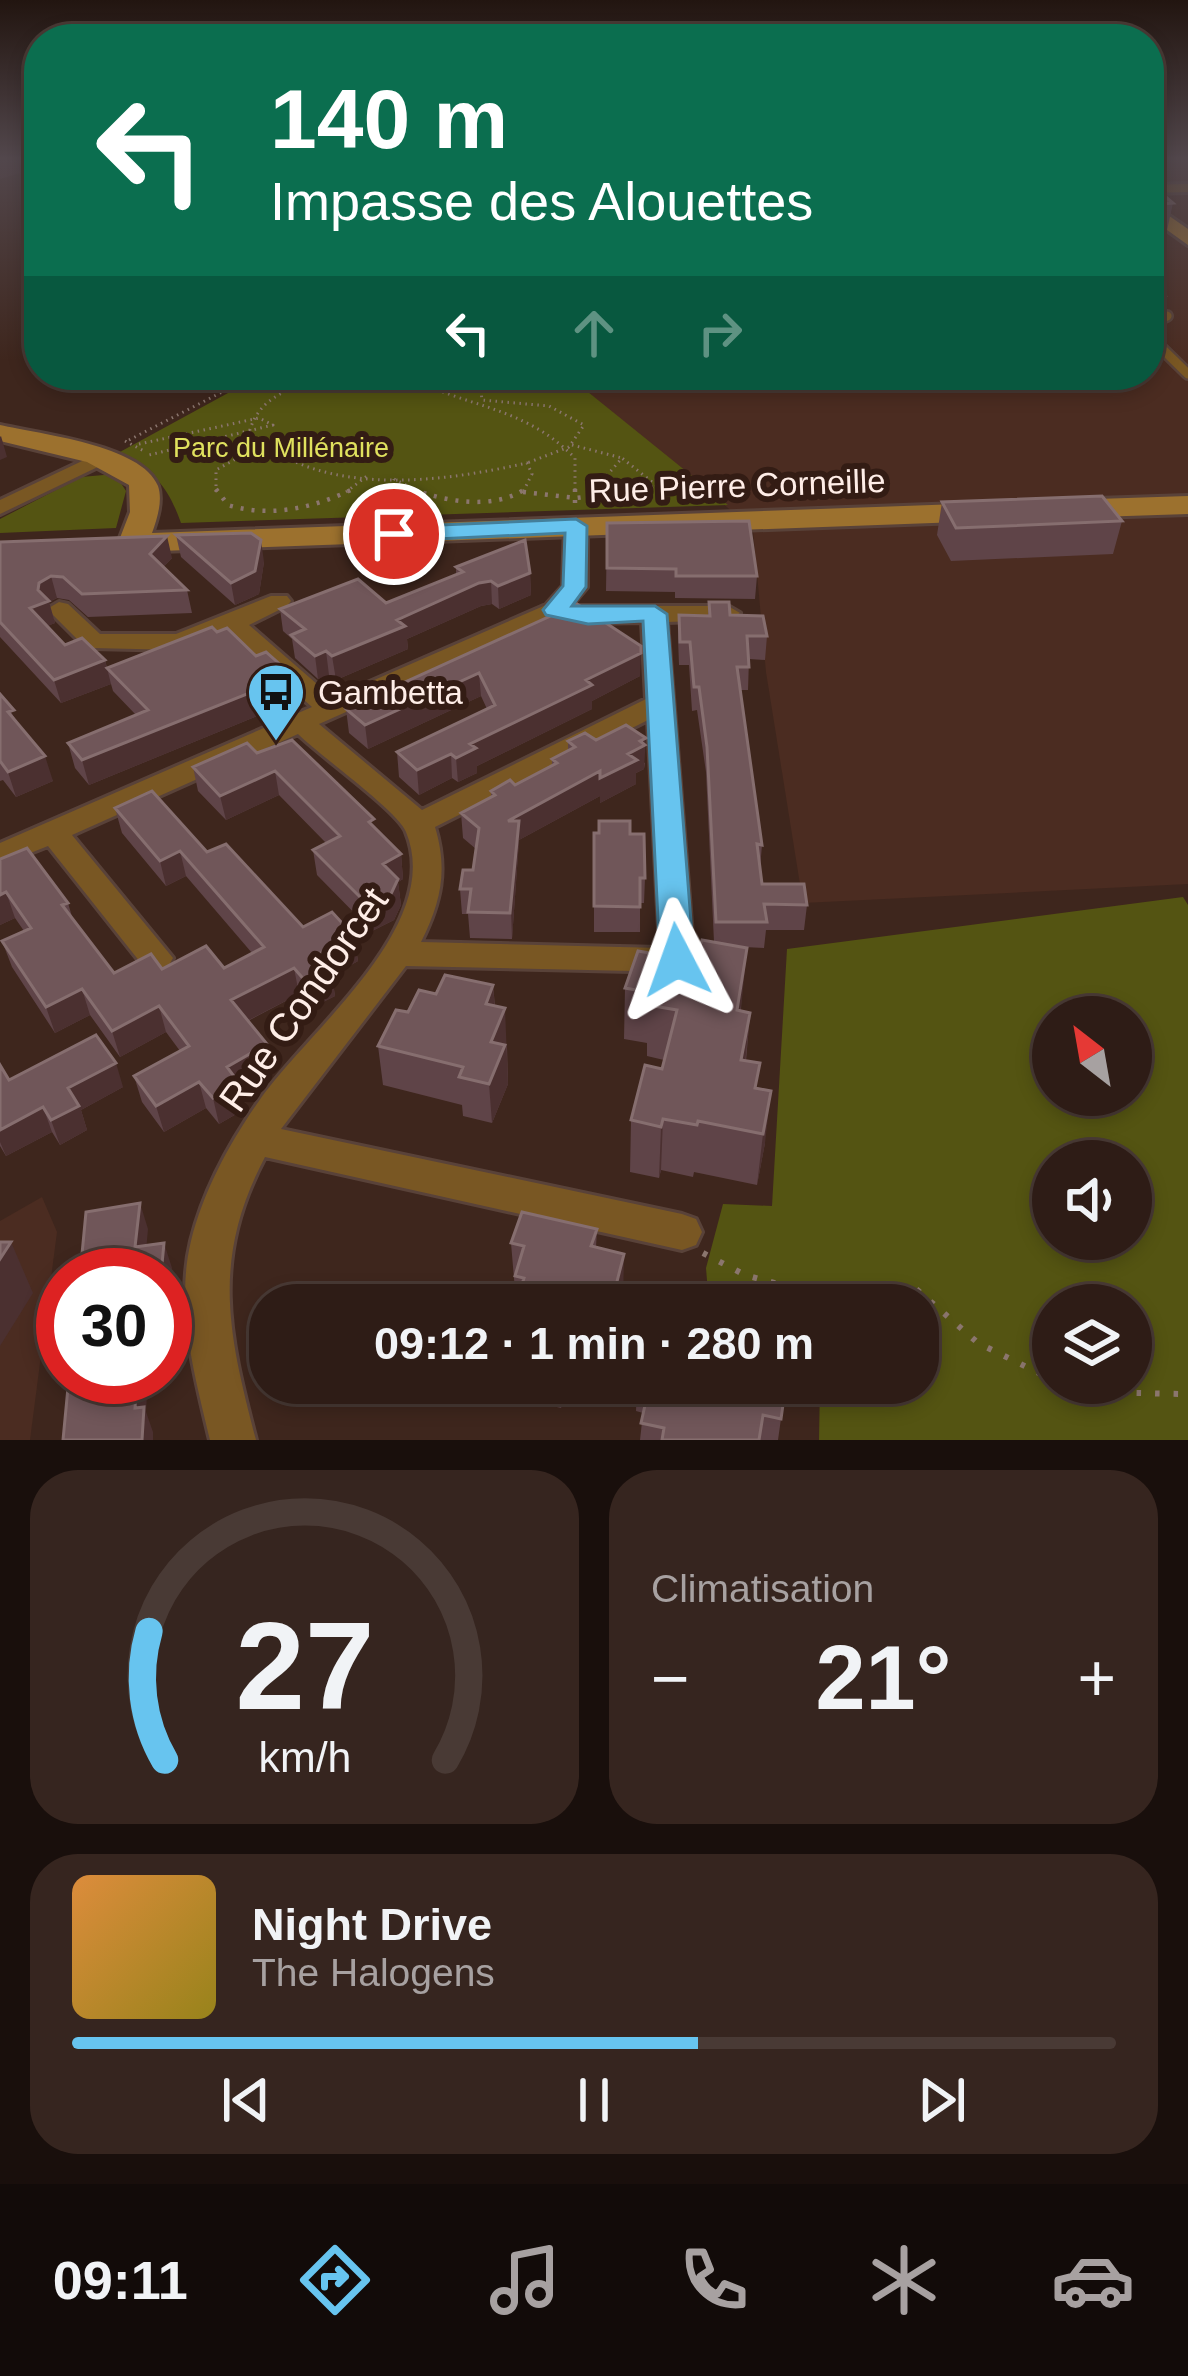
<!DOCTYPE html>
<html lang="fr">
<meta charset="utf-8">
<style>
:root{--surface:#2e1c16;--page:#36251f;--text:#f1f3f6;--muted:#a7a1a1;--line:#493a35;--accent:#67c4ef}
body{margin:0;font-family:Arial,sans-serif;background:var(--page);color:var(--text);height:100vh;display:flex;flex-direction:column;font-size:45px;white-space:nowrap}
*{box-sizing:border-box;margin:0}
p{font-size:39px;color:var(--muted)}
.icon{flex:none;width:66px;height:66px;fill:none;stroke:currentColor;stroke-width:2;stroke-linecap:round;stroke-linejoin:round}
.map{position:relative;height:1440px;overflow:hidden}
.details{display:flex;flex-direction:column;gap:30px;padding:30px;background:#190f0c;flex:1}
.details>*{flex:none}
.banner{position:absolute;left:24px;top:24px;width:1140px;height:366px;border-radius:48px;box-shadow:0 6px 18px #0003,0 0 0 3px var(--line);background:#0b6e4f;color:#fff;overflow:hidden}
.needle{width:78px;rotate:329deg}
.tools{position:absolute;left:1032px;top:996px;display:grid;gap:24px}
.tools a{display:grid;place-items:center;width:120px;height:120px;border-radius:50%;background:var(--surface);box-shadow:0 6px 18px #0003,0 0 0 3px var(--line);font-size:60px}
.speed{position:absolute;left:36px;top:1248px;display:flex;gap:24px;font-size:60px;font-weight:700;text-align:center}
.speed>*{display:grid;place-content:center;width:156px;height:156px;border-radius:50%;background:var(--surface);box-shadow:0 6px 18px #0003,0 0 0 3px var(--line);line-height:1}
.speed .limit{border:18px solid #d22;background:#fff;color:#111}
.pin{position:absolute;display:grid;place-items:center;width:102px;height:102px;color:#fff;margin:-51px;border:6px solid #fff;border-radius:50%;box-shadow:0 3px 12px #0007}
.me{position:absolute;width:132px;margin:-66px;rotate:356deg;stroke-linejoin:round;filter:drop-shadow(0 0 9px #0008)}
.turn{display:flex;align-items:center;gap:42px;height:252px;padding:0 48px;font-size:54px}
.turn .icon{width:156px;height:156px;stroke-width:2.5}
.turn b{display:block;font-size:84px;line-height:102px}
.lanes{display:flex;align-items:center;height:114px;padding:0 48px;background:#0003;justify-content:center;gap:60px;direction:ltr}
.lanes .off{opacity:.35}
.big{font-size:90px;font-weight:800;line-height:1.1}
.details .card{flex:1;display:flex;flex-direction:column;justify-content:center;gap:18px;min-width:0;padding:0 42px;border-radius:48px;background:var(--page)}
.details .dial{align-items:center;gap:0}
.dial svg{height:312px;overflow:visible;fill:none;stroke:var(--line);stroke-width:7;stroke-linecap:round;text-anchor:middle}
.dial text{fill:var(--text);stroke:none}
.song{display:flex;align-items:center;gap:36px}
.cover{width:144px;height:144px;border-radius:18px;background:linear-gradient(135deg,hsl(30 70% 55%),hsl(50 70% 35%))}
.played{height:12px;border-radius:6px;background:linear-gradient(90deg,var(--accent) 60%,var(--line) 60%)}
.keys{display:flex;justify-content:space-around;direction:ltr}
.heat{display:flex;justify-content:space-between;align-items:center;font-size:66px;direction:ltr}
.details .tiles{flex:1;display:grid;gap:30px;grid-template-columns:1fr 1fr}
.card:last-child{grid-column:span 2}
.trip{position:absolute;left:249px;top:1284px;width:690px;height:120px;border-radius:48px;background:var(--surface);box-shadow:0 6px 18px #0003,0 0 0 3px var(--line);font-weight:800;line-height:120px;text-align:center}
.tab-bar{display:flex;height:192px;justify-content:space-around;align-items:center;background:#120b09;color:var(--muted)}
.tab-bar .icon{width:84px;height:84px}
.tab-bar .on{color:var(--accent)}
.tab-bar b{font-size:54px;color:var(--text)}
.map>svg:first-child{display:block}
</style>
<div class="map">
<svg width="1188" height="1440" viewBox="0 0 1188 1440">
<rect width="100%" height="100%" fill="#3e261d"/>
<!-- built -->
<path fill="#4b2c21" d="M1149,158H1188V500L739,517L567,375H1149Z
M1188,511V884L803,903L766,672L753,530Z
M42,1197L57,1232L30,1440H0V1221Z"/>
<!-- green -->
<path fill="#545412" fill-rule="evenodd" d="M261,375H567L728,505L181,523C168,486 153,470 118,453Z
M115,474L126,491L116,528L0,533V519L81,477Z
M1183,897L1188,905V1440H819L820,1383H918V1305H709L706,1268L723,1204L772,1206L787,949ZM1131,1017V1095H1053V1017ZM1131,1161V1239H1053V1161ZM1131,1305V1383H1053V1305Z"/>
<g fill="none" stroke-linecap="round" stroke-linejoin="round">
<!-- lane casing -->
<g stroke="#594239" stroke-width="14">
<path id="lane" d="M1149,323L1167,316
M1149,336L1188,374"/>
</g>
<!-- street casing -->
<g stroke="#594239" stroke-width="6">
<path id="street" d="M1188,184V192L1149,193V185Z
M99,453L109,459L106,463L0,514V500Z
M576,519L587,526V587L571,606H728L740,613L728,620L667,622L694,960L689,969L677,972L406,966L281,1129L682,1214L696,1219L702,1232L696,1245L682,1250L265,1157C211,1259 228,1333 256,1440H210C195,1376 175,1307 191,1241C203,1192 230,1142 259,1101C307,1031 445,926 406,832C398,811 319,755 298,734L72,835L173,958L168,967L156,970L144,967L48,846L0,865V843L312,707L229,633L178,650L93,648L84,646L47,609L59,602L68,604L100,634H176L271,596H287L291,601L287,606L249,625L333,698L546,605L563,586L565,526ZM557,618L588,623L642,622L646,699L422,810L319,724ZM648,720L660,948L421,942C441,902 448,870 435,827Z"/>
</g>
<!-- secondary casing -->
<g stroke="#594239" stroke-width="6">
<path id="secondary" d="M1149,202L1188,229V245L1149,217Z
M0,425C39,434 142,445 158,486C163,501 157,519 152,533L987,503L1001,512L987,521L133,552L118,543L130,512L129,485L87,462L0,441Z
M1188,496V514L1066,518L1052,509L1066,500Z"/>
</g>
<!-- path-far2 -->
<path stroke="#8b766e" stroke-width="3" stroke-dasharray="1.5 4.5" stroke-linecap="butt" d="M1149,281L1167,297
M315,375L333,387
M350,375C310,383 261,387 249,433C323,498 437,483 527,463L532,474L523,492
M404,375C466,408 523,405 575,458V492
M488,375L480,383L482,400L549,406L584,425L569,447L527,463
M365,377L396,388L364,391L333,387Z
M396,388L435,375
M129,440L255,375
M125,441L146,452
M139,444L259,418L273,425L149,455
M572,445L622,458
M394,479L420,492
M216,492V470L259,446
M346,492L367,476
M394,492V479
M601,492L603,480L622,458
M622,492L657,486L622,458"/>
<!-- path-far1 -->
<path stroke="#8b766e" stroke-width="4.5" stroke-dasharray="3 8" stroke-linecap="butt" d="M216,489L228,505C271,518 313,508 353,489
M413,489C445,502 495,510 525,489
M575,489V503
M601,489L600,495L641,489
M523,492L576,498L600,495
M393,509L394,489"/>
<!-- path -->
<path stroke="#8b766e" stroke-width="6" stroke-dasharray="4.5 14" stroke-linecap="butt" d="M703,1253L745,1275L815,1294L915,1288L978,1343L1053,1380
M1064,1383L1092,1392L1182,1394L1188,1390"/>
<!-- lane -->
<use href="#lane" stroke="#795723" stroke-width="9"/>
<!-- street -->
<use href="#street" fill="#795723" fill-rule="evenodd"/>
<!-- secondary -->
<use href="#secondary" fill="#9c712e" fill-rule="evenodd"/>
</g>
<!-- wall -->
<path fill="#5f4448" d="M1149,185L1173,203L1166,235L1149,236Z
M726,375H1026L730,385Z
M942,502L1122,521L1113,554L951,561L937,535Z
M607,523L757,576L755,599L675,598V592L606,591Z
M176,535L264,562L259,594L235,605L181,557Z
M0,542L172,558L163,567L187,590L192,613L88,617L69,600L57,598L49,602L55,623L47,626L65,645L105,660L107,668L217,632L256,656L284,668L291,702L89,785L75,768L68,743L136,715L113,691L111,684L61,703L0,637Z
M456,567L530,573L531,595L499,609L492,604L481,606L407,639L408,649L336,680L329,675L318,679L295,658L292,639L283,631L280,609L386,603L456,575Z
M709,602L767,636L765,660L749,659L748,690H740L762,845L760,868L762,884L807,905L804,930H766L764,948L744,947L741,1010L750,1013L746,1061L757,1088L765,1143L757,1185L694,1172L693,1177L661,1170L659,1178L630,1172L631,1120L662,1069L664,1060L647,1056V1043L624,1039L625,988L667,956L699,949L714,942L706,772L697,710L692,711L689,665H679L678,638L679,615L708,616Z
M577,604L640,676L592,701V709L477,766V773L458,782L452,778L419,795L399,777L397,752L487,709L481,696L368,749L349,733L346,709Z
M0,694L53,781L16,797L3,780L0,781Z
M596,740L645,763L644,769L636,773V784L600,803V796L519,840L512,939L470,938L468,914H462L460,889L473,870L476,849L463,838L461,813L491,797V791L515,785L552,766V759L568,751V741Z
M257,753L376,828L401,854L403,879L398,882L401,905L394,920L372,931L317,875L313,850L326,843L279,795L226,820L198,791L193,767Z
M115,808L207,852L303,927L354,936L358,961L332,976L335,996L311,1008L299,994L248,1021L272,1070L240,1089L245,1109L219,1124L206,1108L164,1132L142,1102L134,1076L180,1051L166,1032L120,1057L90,1015L55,1033L12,967L2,941L24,931L15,918L0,925V859L68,903L73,920L114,973L162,969L224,968L252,953L186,876L166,886L122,833Z
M594,833L630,834L645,878L644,903H640V932H594Z
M493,985L495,1006L507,1047L508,1084L492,1123L463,1116L462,1105L383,1085L378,1046L436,994Z
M0,1065L9,1080L123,1087L81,1110L87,1130L60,1145L52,1132L6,1156L0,1146Z
M597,1229L596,1247L623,1304L516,1302L511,1243Z
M505,1383H603L598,1403L566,1395L561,1408L506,1395Z
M637,1383H786L778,1440H640L643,1413L636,1411Z"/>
<!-- shaded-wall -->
<path fill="#4b3030" d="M0,158H17L20,173L0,179Z
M1,436L7,457L0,460V437Z
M167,536L172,558L154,576L150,554Z
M261,540L264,562L259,594L235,605L231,583Z
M530,573L531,595L499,609L498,586Z
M51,576L57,598L49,602L55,623L36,631L30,608L39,583Z
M491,581L492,604L481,606L407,639L408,649L336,680L332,656L397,620L479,583Z
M326,651L329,675L318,679L315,656Z
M641,653L640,676L592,701V709L477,766V773L458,782L456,758L470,744L586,680Z
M105,660L111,684L61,703L54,680Z
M284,668L291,702L89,785L82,760Z
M479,673L481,696L368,749L365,725Z
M646,738L644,769L636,773V784L600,803V796L519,840L512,939L508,821Z
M451,754L452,778L419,795L417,770Z
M45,756L53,781L16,797L8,772Z
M275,771L279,795L226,820L220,796Z
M180,851L186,876L166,886L160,861Z
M401,854L403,879L398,882L401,905L394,920L372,931L369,906L383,864Z
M6,892L15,918L0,925V895Z
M354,936L358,961L332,976L335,996L311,1008L307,983L317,955Z
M747,948L742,999L732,1061L737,1010Z
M294,968L299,994L237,1026L231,1000Z
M493,985L496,1023L486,1004Z
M82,989L90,1015L55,1033L46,1007Z
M159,1006L166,1032L120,1057L112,1031Z
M505,1008L508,1084L492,1123L489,1084L491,1042Z
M750,1013L745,1064L741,1060Z
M267,1044L272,1070L240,1089L245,1109L219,1124L213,1098L227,1067Z
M116,1063L123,1087L81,1110L87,1130L60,1145L51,1120L68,1088Z
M199,1082L206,1108L164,1132L156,1106Z
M771,1091L765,1143L757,1185L763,1134Z
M43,1107L52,1132L6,1156L0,1142V1130Z
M663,1119L661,1170L659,1178L661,1127Z
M140,1203L148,1229L144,1273L135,1247Z
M11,1242L33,1293L0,1346V1259Z
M164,1243L172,1268L170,1301L165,1288V1275H161Z
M624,1254L623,1305H611Z
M137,1377H148L146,1412L153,1432V1440H142L135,1408Z
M561,1383H566V1395L561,1408Z
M598,1383H603L598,1403Z"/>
<!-- building -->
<path fill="#705659" stroke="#866e6f" stroke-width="3" d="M1149,185H1152L1173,203L1149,205Z
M1102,496L1122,521L956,528L942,502Z
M749,521L757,576H676V569L607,568V523Z
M251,533L261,540L255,571L231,583L176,535Z
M167,536L150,554L187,590L82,594L63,577L51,576L39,583L38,590L49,601L30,608L65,645L82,638L105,660L54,680L0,622V542Z
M525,540L530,573L498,586L491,581L479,583L397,620L405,626L332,656L326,651L315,656L296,640L291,635L305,629L280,609L358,579L386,603L463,572L456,567Z
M709,602H729L730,615L763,616L767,636H747L749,667H737L762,845L757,844L762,884H804L807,905L764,904L767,922H716L707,747L699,687H694L690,642H680L679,615L710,616Z
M577,604L641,646V653L586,680L592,685L470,744L476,748L456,758L451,754L417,770L397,752L495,705L479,673L365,725L346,709Z
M212,627L217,632L227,628L256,656L266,652L284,668L279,670L287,678L82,760L68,743L148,710L107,668Z
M0,694L14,710L8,712L45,756L8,772L0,761Z
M626,725L646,738L640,741L645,745L628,754L637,760L600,778V771L508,821H519L510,913L468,912L471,889H460L463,870H473L479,828L461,813L495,795L491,791L510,780L515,785L557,763L552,759L575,747L568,741L585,733L596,740Z
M292,740L374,819L369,822L401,854L383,864L398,879L391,894L369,906L313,850L340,836L275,771L220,796L193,767L247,743L257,753Z
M152,791L207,852L226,844L303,927L332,912L354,936L317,955L331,970L307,983L294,968L231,1000L267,1044L227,1067L239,1083L213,1098L199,1082L156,1106L134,1076L189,1046L159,1006L112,1031L82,989L46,1007L2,941L31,928L6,892L0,895V859L27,848L68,903L62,905L114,973L151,954L162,969L206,946L224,968L264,947L180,851L160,861L115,808Z
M599,821H630V834H644L645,878H640V907L594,906V833H599Z
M702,940L747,948L737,1010L750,1013L741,1060L760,1063L755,1088L771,1091L763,1134L698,1121L697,1125L663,1119L661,1127L631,1120L645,1065L662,1069L677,1010L648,1005L653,993L625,988L638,951L667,956L670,944L699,949Z
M445,975L493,985L486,1004L505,1008L491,1042L505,1045L489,1084L459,1077L463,1067L378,1046L396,1010L408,1012L419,990L436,994Z
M96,1035L116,1063L68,1088L79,1106L51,1120L43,1107L0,1130V1065L9,1080Z
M140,1203L135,1247L164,1243L161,1275H80L86,1212Z
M522,1212L597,1229L591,1246L624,1254L611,1305H515L524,1278L515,1276L524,1246L511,1243Z
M0,1242H11L0,1259Z
M69,1377H137L135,1408L144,1407L142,1440H63Z
M650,1383H786L781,1419L763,1415L759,1440H662L664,1428L641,1423Z"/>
<!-- sky -->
<linearGradient id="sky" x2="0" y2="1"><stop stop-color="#221510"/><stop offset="0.44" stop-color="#52474c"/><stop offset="1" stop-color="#52474c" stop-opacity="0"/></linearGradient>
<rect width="1188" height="360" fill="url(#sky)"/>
<!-- route -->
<path fill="#67c4ef" stroke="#437f9b" stroke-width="3" d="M576,519L587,526L586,587L572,606H655L667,614L694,960L689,969L677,972L665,969L660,960L643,621L588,624L546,615L543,610L563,586L565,533L394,541L383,534L394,527Z"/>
<!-- icons -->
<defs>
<g id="bus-pin" transform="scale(3)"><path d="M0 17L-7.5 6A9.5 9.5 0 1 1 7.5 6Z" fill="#67c4ef" stroke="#331c14"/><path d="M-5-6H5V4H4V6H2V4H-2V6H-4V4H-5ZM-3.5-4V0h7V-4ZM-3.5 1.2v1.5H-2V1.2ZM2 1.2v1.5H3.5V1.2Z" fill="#111"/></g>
</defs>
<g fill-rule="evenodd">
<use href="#bus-pin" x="276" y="692"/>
</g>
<g text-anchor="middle" stroke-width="12" stroke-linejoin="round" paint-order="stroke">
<!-- far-park labels -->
<g font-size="27" fill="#e0e15e" stroke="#331c14">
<text x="281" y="457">Parc du Millénaire</text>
</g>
<!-- street labels -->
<g font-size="33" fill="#feede7" stroke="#331c14">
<text transform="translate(737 485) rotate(-2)" y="12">Rue Pierre Corneille</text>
</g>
<!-- poi labels -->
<g font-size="33" fill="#feede7" stroke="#331c14" text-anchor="start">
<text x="318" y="704">Gambetta</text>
</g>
<!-- near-street labels -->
<g font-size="39" fill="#feede7" stroke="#331c14">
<text transform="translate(303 999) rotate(-55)" y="14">Rue Condorcet</text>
</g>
</g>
</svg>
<div class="tools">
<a><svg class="needle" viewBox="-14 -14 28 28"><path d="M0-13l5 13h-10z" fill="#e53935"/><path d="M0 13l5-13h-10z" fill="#a7a1a1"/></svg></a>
<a><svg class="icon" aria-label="sound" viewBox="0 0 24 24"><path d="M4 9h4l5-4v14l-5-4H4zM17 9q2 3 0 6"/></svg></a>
<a><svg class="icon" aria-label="layers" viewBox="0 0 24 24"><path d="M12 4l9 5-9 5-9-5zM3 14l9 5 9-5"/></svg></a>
</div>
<div class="speed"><div class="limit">30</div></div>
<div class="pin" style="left:394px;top:534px;background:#d93025"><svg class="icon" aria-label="arrive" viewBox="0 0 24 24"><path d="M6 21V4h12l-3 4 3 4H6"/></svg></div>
<svg class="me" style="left:677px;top:960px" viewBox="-20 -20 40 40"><path d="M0-17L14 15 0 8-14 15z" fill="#67c4ef" stroke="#fff" stroke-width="4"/></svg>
<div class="trip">09:12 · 1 min · 280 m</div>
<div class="banner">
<div class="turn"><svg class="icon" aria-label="left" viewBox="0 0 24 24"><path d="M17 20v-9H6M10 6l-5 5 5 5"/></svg><div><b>140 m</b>Impasse des Alouettes</div></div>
<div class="lanes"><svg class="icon" aria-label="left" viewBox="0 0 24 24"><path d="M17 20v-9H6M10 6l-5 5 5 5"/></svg><svg class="icon off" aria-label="ahead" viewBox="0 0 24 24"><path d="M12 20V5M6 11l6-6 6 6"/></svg><svg class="icon off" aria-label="right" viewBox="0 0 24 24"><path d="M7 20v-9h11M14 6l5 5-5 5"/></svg></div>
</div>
</div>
<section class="details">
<div class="tiles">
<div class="card dial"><svg viewBox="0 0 100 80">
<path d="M14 69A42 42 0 1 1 86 69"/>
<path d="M14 69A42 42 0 0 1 10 36" stroke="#67c4ef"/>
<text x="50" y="56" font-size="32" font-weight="700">27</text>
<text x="50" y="72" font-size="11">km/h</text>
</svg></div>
<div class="card"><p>Climatisation</p>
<div class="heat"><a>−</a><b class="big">21°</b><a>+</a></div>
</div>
<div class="card">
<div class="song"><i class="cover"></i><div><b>Night Drive</b><p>The Halogens</p></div></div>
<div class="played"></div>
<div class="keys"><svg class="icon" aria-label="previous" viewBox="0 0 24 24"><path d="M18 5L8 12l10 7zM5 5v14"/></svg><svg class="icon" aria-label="pause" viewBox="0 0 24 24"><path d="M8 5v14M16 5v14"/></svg><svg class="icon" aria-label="next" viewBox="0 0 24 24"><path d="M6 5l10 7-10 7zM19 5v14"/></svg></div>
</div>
</div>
</section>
<nav class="tab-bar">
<b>09:11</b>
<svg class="icon on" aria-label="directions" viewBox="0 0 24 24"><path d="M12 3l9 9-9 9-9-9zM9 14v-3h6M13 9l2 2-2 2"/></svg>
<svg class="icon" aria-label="music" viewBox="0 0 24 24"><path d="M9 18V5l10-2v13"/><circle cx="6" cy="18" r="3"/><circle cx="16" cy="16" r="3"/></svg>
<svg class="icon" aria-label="phone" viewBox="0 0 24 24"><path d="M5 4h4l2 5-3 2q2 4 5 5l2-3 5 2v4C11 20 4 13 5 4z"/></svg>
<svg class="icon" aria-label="climate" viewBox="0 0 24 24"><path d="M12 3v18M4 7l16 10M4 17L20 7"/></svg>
<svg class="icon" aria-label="car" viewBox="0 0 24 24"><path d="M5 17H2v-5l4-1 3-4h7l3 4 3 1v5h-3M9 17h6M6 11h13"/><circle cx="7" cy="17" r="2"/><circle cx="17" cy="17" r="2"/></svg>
</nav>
